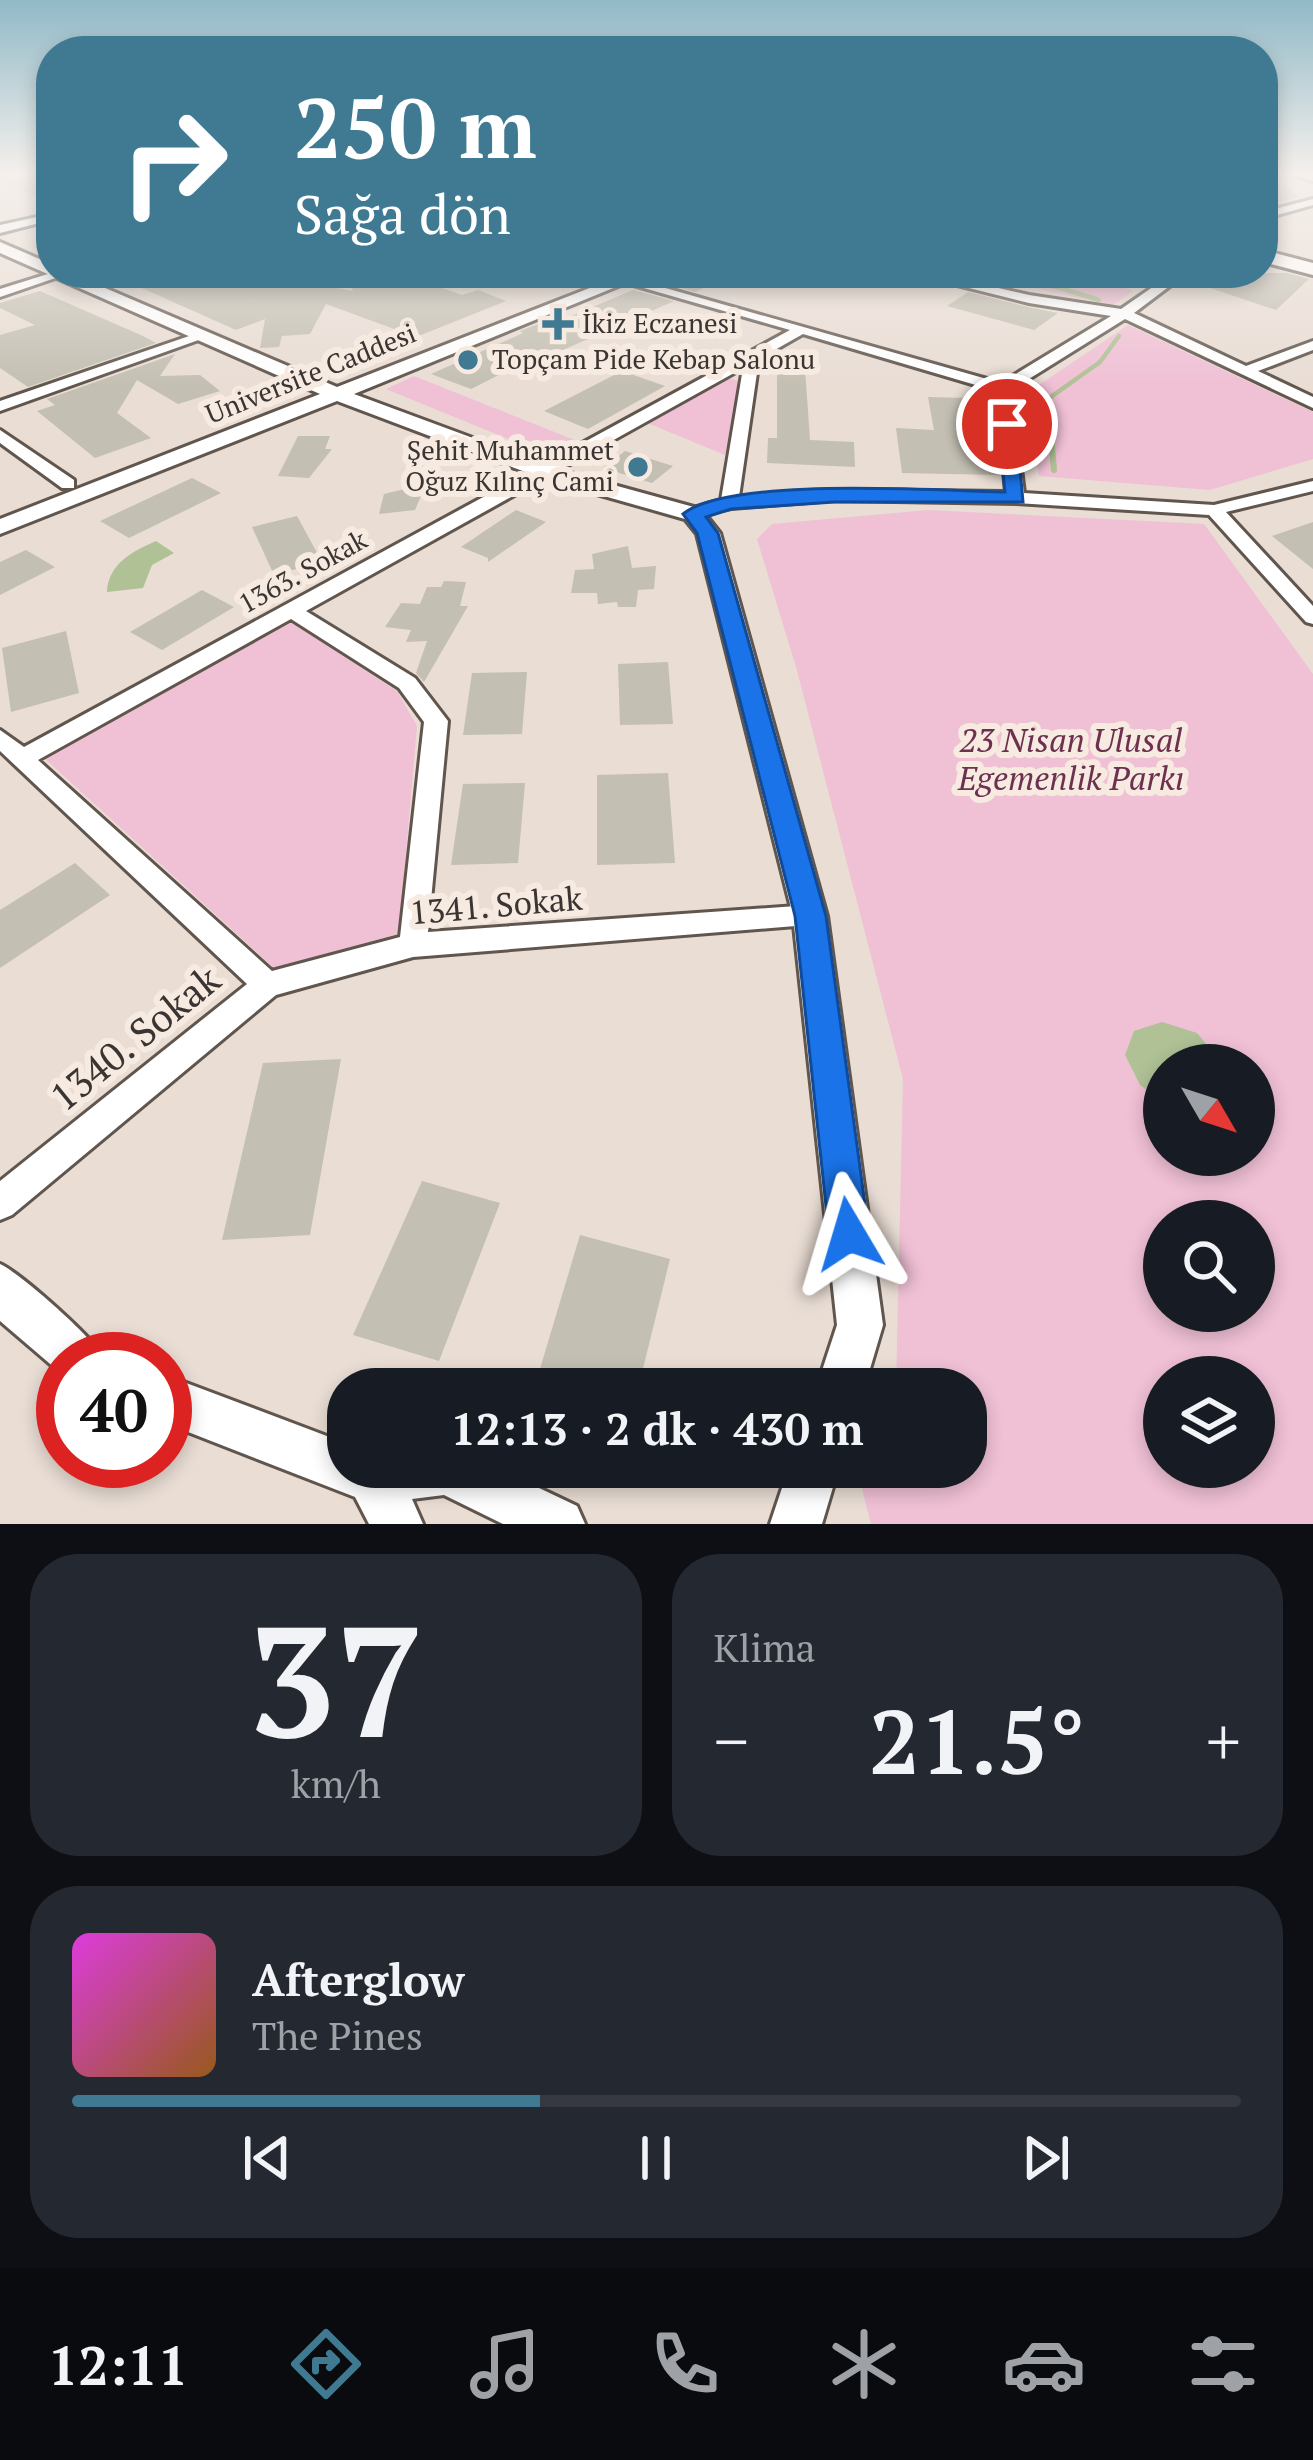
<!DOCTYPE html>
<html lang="tr">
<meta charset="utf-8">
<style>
:root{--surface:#171b24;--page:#242831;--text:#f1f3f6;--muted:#9ea1a6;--line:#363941;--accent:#3f7a92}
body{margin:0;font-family:"PT Serif",serif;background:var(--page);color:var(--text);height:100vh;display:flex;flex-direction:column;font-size:45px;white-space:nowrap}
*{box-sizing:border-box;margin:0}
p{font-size:39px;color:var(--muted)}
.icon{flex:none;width:66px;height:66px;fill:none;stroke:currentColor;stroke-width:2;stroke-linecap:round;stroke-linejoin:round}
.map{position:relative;height:1524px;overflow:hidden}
.panel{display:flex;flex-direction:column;gap:30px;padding:30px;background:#0d0f14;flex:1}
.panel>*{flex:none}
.banner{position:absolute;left:36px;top:36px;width:1242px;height:252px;border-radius:48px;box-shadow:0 6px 18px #0003;background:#3f7a92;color:#fff;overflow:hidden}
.needle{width:78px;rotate:129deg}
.fabs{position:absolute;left:1143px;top:1044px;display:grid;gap:24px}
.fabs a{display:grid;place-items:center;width:132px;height:132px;border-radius:50%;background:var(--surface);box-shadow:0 6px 18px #0003;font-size:60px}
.speed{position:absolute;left:36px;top:1332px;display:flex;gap:24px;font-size:60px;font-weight:700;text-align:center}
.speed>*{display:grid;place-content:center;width:156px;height:156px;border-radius:50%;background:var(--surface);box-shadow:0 6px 18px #0003;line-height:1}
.speed .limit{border:18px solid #d22;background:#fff;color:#111}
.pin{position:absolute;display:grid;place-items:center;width:102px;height:102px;color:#fff;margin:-51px;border:6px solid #fff;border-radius:50%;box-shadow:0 3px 12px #0007}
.me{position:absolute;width:132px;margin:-66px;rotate:353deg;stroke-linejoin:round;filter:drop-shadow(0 0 9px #0008)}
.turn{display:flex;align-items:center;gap:42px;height:252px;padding:0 60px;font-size:54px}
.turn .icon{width:156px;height:156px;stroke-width:2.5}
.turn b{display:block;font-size:84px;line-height:102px}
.big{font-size:90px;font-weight:700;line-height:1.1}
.panel .widget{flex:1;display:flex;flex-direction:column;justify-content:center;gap:18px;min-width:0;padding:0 42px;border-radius:48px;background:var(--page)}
.panel .dial{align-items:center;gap:0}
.dial b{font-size:156px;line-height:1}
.song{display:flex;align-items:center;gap:36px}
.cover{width:144px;height:144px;border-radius:18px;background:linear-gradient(135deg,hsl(300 70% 55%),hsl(30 70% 35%))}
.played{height:12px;border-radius:6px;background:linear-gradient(90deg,var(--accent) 40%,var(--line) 40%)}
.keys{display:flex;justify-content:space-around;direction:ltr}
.heat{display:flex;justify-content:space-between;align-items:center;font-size:66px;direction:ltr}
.panel .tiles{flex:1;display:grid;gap:30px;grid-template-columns:1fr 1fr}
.widget:last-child{grid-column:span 2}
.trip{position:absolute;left:327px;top:1368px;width:660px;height:120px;border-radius:48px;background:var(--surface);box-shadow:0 6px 18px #0003;font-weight:700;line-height:120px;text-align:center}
.menu{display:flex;height:192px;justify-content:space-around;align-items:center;background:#090b0e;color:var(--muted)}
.menu .icon{width:84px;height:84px}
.menu .on{color:var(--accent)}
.menu b{font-size:54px;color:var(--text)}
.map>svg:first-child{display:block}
</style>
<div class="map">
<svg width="1313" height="1524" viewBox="0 0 1313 1524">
<rect width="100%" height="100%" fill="#e9ddd4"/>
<!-- green -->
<path fill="#f0c0d5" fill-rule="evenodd" d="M964,273C1019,273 1084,265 1133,291L1113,305Z
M1128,325L1313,412V459L1210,490L1039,476L1027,393Z
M414,376L577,441L550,456L386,389Z
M729,378L741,382L725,455L645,422Z
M928,510L1204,524L1313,674V1524H871L862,1489L870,1467H966V1389H896L903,1079L796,667L757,539L772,524ZM1164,1065H1254V1155H1164ZM1164,1221H1254V1311H1164ZM1164,1377H1254V1467H1164Z
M289,621L397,691L417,726L399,934L274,968L42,756Z"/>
<!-- water -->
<path fill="#afc195" d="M156,541L174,553L152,565L143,588L107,592C108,564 133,551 156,541Z
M1162,1022L1197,1033L1224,1065H1164V1103L1140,1085L1125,1055L1134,1031Z"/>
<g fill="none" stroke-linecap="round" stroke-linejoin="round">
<!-- stream-far2 -->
<path stroke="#afc195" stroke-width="3" d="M991,273L1069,291"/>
<!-- stream-far1 -->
<path stroke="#afc195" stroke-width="4.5" d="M1060,288L1099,300
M1051,438L1048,399L1100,362L1119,336"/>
<!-- stream -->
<path stroke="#afc195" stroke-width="6" d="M1051,435L1054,470"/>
</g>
<!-- building -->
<path fill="#c3bfb2" d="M0,172H37L51,177V202L0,181Z
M1263,172H1271L1299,197L1263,206Z
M108,273H255L353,291L351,286L424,273L425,282L462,295L478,290L506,301L416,337L326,304L310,334L282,336L279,347L260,348L265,319L236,330Z
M673,273H737L695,292L655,280Z
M1191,273H1287L1309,279L1276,310L1186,280Z
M633,290L674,301L536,362L528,360L471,389L431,374L523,333L520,331L550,319L557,322Z
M40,291L143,336L156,343L28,387L0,368V335L35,325L0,308V303Z
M968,292L1028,307L1058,313L1034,330L947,306Z
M175,354L160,376L200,375L220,391L178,404L137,380L117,413L151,438L95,458L37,411L55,405L47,399Z
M804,354L810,440L854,442L855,467L767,463L768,438H777V371Z
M622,371L665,386L588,429L544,411Z
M928,397L967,398L975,431H987L1000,475L902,473L896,428L934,430Z
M298,436H330L325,449H332L309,478L278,476Z
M625,451L673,466L652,483L603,468Z
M192,478L221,493L129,538L100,521Z
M426,484L415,510L379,514L384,494Z
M516,510L546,522L488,562V558L461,547Z
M297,516L322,562L274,575L252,527Z
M1313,522V569L1272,536Z
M628,546L632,568L656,566L654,589L638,590L636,607H618L617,602L598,604L597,593H571L575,570L594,569L592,554Z
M26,550L55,567L0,595V562Z
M444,581L466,582L460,606H468L424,682L416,673L427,641L406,642L411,630L385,627L401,603L420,604L427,587H441Z
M202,590L234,607L162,650L130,632Z
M66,631L79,693L11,712L2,648Z
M668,662L673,724L620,725L618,664Z
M527,672L522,734L463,735L472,673Z
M668,773L675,863L597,865V775Z
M525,783L518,863L451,865L463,784Z
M75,863L110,895L0,968V910Z
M341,1059L310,1235L222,1240L263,1063Z
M422,1181L500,1203L439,1361L353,1335Z
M580,1235L670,1259L638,1389H534Z"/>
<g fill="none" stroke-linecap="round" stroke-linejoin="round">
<!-- minor casing -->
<g stroke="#60564e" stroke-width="6">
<path id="minor" d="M1289,172L1313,175V181L1290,174Z
M1313,199V205L1263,219V212Z
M51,214V220L0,233V225Z
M51,273H70L0,297V289Z
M308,273H404L349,282Z
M595,273H612L613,275L607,279Z
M909,273H932L1029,295L1121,309L1173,273H1187L1134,313L1246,366L1313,341V350L1258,371L1313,397V408L1125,319L1011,390L1024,493L1214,505L1313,481V491L1226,512L1313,606V624L1306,622L1209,515L1016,503L834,500L731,508L687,518V510L721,500L743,368L306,611L415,678L448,721L428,932L810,905L820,908L824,916L820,924L413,957L276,995L12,1215L0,1220V1181L247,984L0,751V730L24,747L790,330L623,282V276L1001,383L1111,316L1029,303ZM803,334L996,391L1006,492L834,490L739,497L759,359ZM291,619L399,688L424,722L400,937L272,971L38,760Z
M195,334L207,337L0,411V401Z
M0,430L74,480V488H62L0,443Z"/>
</g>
<!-- tertiary casing -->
<g stroke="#60564e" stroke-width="6">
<path id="tertiary" d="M0,242L51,264V273H70L337,387L628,273H650L354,394L559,470L701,509L720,533L827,916L883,1325L864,1389H816L837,1325L793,916L697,534L685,519L544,479L337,401L0,534V519L320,394L0,253Z
M0,1264C20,1273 96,1340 104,1359H63V1375L0,1321Z
M165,1375L348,1444V1467H495L577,1506L585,1524H503L444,1495L412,1499L423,1524H369L355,1497L165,1423Z
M789,1467H839L822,1524H770Z"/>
</g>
<!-- primary casing -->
<g stroke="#60564e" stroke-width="6">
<path id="primary" d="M1263,250L1313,263V275L1263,262Z"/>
</g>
<!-- minor -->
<use href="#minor" fill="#fff" fill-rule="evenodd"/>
<!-- tertiary -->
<use href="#tertiary" fill="#fff" fill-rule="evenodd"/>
<!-- primary -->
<use href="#primary" fill="#fff" fill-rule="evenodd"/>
</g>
<!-- sky -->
<linearGradient id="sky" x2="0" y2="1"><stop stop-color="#91b9c7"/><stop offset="0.45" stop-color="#f5f0ec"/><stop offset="1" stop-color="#f5f0ec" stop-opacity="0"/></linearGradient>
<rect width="1313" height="386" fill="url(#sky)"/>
<!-- route -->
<path fill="#1a73e8" stroke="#114b97" stroke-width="3" d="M1007,419L1016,424L1023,502H834L731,509L706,517L718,533L826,916L869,1234L863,1248L849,1254L835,1248L829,1234L795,916L697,533L683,514C729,476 939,491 1005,492L998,424Z"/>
<!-- markers -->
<g fill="#3f7a92" stroke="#f6eae1" stroke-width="4.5">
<path d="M552 306h12v12h12v12h-12v12h-12v-12h-12v-12h12z"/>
<circle cx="468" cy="360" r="12"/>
<circle cx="638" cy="467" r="12"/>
</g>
<g text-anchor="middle" stroke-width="12" stroke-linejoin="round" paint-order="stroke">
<!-- far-poi labels -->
<g font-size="27" fill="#3a3532" stroke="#f6eae1" text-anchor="start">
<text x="582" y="333">İkiz Eczanesi</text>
<text x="492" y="369">Topçam Pide Kebap Salonu</text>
<text x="614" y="460" text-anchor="end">Şehit Muhammet<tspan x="614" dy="31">Oğuz Kılınç Cami</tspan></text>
</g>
<!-- far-street labels -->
<g font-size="27" fill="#3a3532" stroke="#f6eae1">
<text transform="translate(311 374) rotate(-22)" y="9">Universite Caddesi</text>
<text transform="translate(303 572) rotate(-29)" y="9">1363. Sokak</text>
</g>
<!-- park labels -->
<g font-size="33" font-style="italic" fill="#6d314f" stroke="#f6eae1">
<text x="1071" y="752">23 Nisan Ulusal<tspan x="1071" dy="38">Egemenlik Parkı</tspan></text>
</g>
<!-- street labels -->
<g font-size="33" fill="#3a3532" stroke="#f6eae1">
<text transform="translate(496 905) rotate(-5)" y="12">1341. Sokak</text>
</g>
<!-- near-street labels -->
<g font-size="39" fill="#3a3532" stroke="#f6eae1">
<text transform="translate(135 1038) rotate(-39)" y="14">1340. Sokak</text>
</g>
</g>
</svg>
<div class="fabs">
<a><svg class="needle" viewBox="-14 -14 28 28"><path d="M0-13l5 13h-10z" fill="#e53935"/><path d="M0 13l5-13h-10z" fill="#9ea1a6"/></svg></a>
<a><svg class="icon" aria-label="search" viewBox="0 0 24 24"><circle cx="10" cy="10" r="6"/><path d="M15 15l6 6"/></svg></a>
<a><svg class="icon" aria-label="layers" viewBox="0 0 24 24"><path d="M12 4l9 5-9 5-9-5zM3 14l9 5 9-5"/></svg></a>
</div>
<div class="speed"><div class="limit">40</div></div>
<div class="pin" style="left:1007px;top:424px;background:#d93025"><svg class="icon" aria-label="arrive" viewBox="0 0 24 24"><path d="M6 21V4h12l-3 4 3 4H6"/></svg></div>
<svg class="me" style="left:849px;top:1234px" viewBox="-20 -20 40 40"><path d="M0-17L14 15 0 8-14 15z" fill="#1a73e8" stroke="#fff" stroke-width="4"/></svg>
<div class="trip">12:13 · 2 dk · 430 m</div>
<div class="banner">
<div class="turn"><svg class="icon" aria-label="right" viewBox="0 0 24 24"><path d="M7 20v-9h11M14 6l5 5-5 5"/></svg><div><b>250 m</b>Sağa dön</div></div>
</div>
</div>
<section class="panel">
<div class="tiles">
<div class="widget dial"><b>37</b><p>km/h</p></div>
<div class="widget"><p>Klima</p>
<div class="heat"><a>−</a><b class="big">21.5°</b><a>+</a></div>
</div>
<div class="widget">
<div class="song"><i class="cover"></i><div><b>Afterglow</b><p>The Pines</p></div></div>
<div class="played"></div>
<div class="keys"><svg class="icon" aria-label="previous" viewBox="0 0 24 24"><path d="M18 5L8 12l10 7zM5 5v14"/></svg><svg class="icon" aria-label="pause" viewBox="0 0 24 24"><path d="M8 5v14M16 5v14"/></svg><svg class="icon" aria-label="next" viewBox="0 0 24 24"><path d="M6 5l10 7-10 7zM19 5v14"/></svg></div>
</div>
</div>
</section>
<nav class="menu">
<b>12:11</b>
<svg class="icon on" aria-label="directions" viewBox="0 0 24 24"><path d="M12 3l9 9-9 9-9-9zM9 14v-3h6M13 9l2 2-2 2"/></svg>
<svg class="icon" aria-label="music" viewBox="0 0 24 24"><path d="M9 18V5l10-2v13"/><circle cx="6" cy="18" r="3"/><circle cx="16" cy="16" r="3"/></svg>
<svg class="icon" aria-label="phone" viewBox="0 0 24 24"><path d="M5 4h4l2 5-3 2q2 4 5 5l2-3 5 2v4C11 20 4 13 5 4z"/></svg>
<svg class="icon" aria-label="climate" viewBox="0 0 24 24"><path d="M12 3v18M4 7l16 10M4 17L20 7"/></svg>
<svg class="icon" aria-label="car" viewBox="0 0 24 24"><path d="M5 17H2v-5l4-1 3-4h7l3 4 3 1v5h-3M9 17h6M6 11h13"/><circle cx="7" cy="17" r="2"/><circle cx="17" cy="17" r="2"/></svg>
<svg class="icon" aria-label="filters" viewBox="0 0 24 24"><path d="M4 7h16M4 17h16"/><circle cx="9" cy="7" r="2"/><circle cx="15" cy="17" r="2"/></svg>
</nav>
